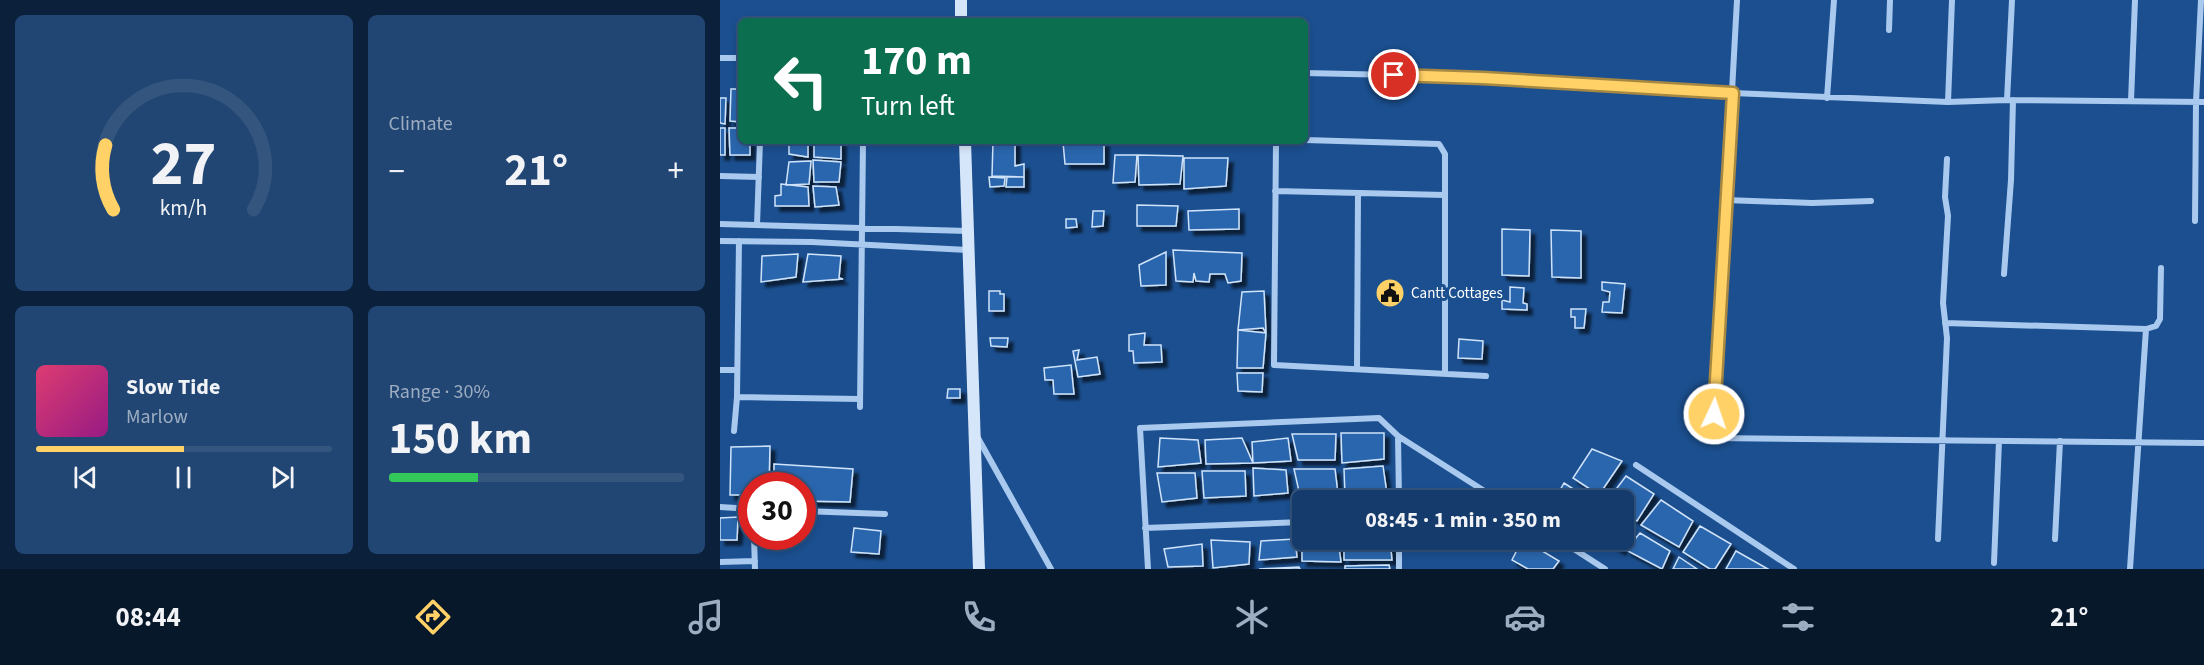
<!DOCTYPE html>
<meta charset="utf-8">
<style>
:root{--surface:#143b6b;--page:#214673;--text:#f1f3f6;--muted:#9dadc1;--line:#33557e;--accent:#ffd166}
body{margin:0;font-family:"Source Sans 3",sans-serif;background:var(--page);color:var(--text);height:100vh;display:flex;flex-direction:column;font-size:22px;white-space:nowrap}
*{box-sizing:border-box;margin:0}
p{font-size:20px;color:var(--muted)}
.icon{flex:none;width:33px;height:33px;fill:none;stroke:currentColor;stroke-width:2;stroke-linecap:round;stroke-linejoin:round}
.map{position:relative;flex:1;overflow:hidden}
.sheet{display:flex;flex-direction:column;gap:15px;padding:15px;background:#0b203b;width:720px}
.sheet>*{flex:none}
.guide{position:absolute;left:18px;top:18px;width:570px;height:126px;border-radius:9px;box-shadow:0 3px 9px #0003,0 0 0 2px var(--line);background:#0b6e4f;color:#fff;overflow:hidden}
.speed{position:absolute;left:18px;top:472px;display:flex;gap:12px;font-size:30px;font-weight:700;text-align:center}
.speed>*{display:grid;place-content:center;width:78px;height:78px;border-radius:50%;background:var(--surface);box-shadow:0 3px 9px #0003,0 0 0 2px var(--line);line-height:1}
.speed .limit{border:9px solid #d22;background:#fff;color:#111}
.pin{position:absolute;display:grid;place-items:center;width:51px;height:51px;color:#fff;margin:-26px;border:3px solid #fff;border-radius:50%;box-shadow:0 2px 6px #0007}
.me{position:absolute;width:66px;margin:-33px;rotate:3deg;stroke-linejoin:round;filter:drop-shadow(0 0 4px #0008)}
.turn{display:flex;align-items:center;gap:21px;height:126px;padding:0 24px;font-size:27px}
.turn .icon{width:78px;height:78px;stroke-width:2.5}
.turn b{display:block;font-size:42px;line-height:51px}
.big{font-size:45px;font-weight:700;line-height:1.1}
.sheet .tile{flex:1;display:flex;flex-direction:column;justify-content:center;gap:9px;min-width:0;padding:0 21px;border-radius:9px;background:var(--page)}
.sheet .dial{align-items:center;gap:0}
.dial svg{height:156px;overflow:visible;fill:none;stroke:var(--line);stroke-width:7;stroke-linecap:round;text-anchor:middle}
.dial text{fill:var(--text);stroke:none}
.song{display:flex;align-items:center;gap:18px}
.cover{width:72px;height:72px;border-radius:9px;background:linear-gradient(135deg,hsl(340 70% 55%),hsl(310 70% 35%))}
.played{height:6px;border-radius:3px;background:linear-gradient(90deg,var(--accent) 50%,var(--line) 50%)}
.keys{display:flex;justify-content:space-around;direction:ltr}
.heat{display:flex;justify-content:space-between;align-items:center;font-size:33px;direction:ltr}
.charge{height:9px;border-radius:4px;background:linear-gradient(90deg,#34c759 30%,var(--line) 0)}
.sheet .tiles{flex:1;display:grid;gap:15px;grid-template-columns:repeat(2,1fr)}
.trip{position:absolute;left:572px;top:490px;width:342px;height:60px;border-radius:9px;background:var(--surface);box-shadow:0 3px 9px #0003,0 0 0 2px var(--line);font-weight:700;line-height:60px;text-align:center}
.menu{display:flex;height:96px;justify-content:space-around;align-items:center;background:#08182b;color:var(--muted)}
.menu .icon{width:42px;height:42px}
.menu .on{color:var(--accent)}
.menu b{font-size:27px;color:var(--text)}
main{display:flex;flex:1;min-height:0}
.map>svg:first-child{display:block}
</style>
<main>
<section class="sheet">
<div class="tiles">
<div class="tile dial"><svg viewBox="0 0 100 80">
<path d="M14 69A42 42 0 1 1 86 69"/>
<path d="M14 69A42 42 0 0 1 10 36" stroke="#ffd166"/>
<text x="50" y="56" font-size="32" font-weight="700">27</text>
<text x="50" y="72" font-size="11">km/h</text>
</svg></div>
<div class="tile"><p>Climate</p>
<div class="heat"><a>−</a><b class="big">21°</b><a>+</a></div>
</div>
<div class="tile">
<div class="song"><i class="cover"></i><div><b>Slow Tide</b><p>Marlow</p></div></div>
<div class="played"></div>
<div class="keys"><svg class="icon" aria-label="previous" viewBox="0 0 24 24"><path d="M18 5L8 12l10 7zM5 5v14"/></svg><svg class="icon" aria-label="pause" viewBox="0 0 24 24"><path d="M8 5v14M16 5v14"/></svg><svg class="icon" aria-label="next" viewBox="0 0 24 24"><path d="M6 5l10 7-10 7zM19 5v14"/></svg></div>
</div>
<div class="tile"><p>Range · 30%</p><b class="big">150 km</b><div class="charge"></div></div>
</div>
</section>
<div class="map">
<svg width="1484" height="569" viewBox="0 0 1484 569">
<defs>
<filter id="shadow"><feDropShadow dx="5" dy="5" stdDeviation="1.5" flood-color="#0009"/></filter>
</defs>
<rect width="100%" height="100%" fill="#1b4f8f"/>
<!-- building -->
<path fill="#2a66ad" stroke="#cfe3fa" stroke-width="1.5" filter="url(#shadow)" d="M11,89H21V122L10,121Z
M0,98H6L5,124L0,123Z
M0,128H5V155H0Z
M9,128H21V141H30V155H10Z
M69,141H88V157L69,154Z
M94,141H121V159L94,157Z
M273,141H295V166L304,164V177L272,176Z
M343,142H384V164H345Z
M395,155H417L415,182L393,183Z
M418,155L463,156L460,184L419,185Z
M464,158H508L506,186L464,189Z
M93,160L121,162L119,182H94Z
M91,161L89,184L66,185L69,162Z
M269,177L285,178L284,186L270,187Z
M287,177H304V187H286Z
M61,184L88,187L89,206H55V196L61,195Z
M93,186L116,187L119,205L95,207Z
M417,205L458,206L456,226H417Z
M519,209V229L469,230L468,211Z
M373,211H384L383,226L372,227Z
M346,219H356L357,227L346,228Z
M782,229L810,230L809,276L782,275Z
M831,230L861,231V278L832,277Z
M453,250L522,253L521,281L508,283L505,274H490L489,282L476,281L474,273L473,282L456,281Z
M446,252V285L421,286L419,265Z
M78,254L76,277L41,282L42,256Z
M88,254L121,256L119,278L123,279L83,282Z
M882,282L905,284L902,313L882,312L883,302H889L890,292L882,290Z
M790,287L804,288L803,303L807,304V310L782,309V300L790,302Z
M269,291H280V294H284V311H269Z
M544,291L546,333L543,328L518,330L522,292Z
M851,309H866L864,328H855V317H851Z
M518,330L546,333L543,368H517Z
M425,333L424,345H441L442,362L414,363L413,351H409V335Z
M270,338H288L287,347L271,346Z
M739,339L763,341L762,359L738,358Z
M359,350L357,360L377,357L380,374L358,377L353,351Z
M351,365L354,394H334L333,380H325L324,368Z
M517,373H543L542,392L518,391Z
M228,389H240V398H227Z
M621,433H664V459L622,463Z
M572,434H616L615,460H578Z
M440,438L478,440L481,463L438,467Z
M522,438L533,463L486,464L485,440Z
M568,438L571,461L533,463L532,442Z
M50,446L49,486H32V495H10L11,447Z
M872,449L902,461L879,495L853,478Z
M54,464L133,469L130,502L82,501V486H54Z
M663,466L667,494L625,495L624,469Z
M533,468L566,470L568,493L534,496Z
M574,469H615L618,494L580,496Z
M482,471H525L526,496L484,498Z
M437,473H475L477,498L442,502Z
M906,476L934,494L917,521L903,511V501L888,500Z
M844,483L872,501H834Z
M941,500L973,521L959,547L921,525Z
M18,517L17,540H0V518Z
M903,521L910,525L901,550L885,540H903Z
M980,526L1011,544L995,569H990L963,552Z
M134,528L161,531L159,554L131,552Z
M920,533L950,551L942,569L906,550Z
M575,539L577,557L539,560L541,541Z
M491,540L530,542L529,564L493,568Z
M582,540H618L621,562L582,561Z
M624,540H670L672,560H624Z
M802,540H804L839,561L833,569H808L792,560Z
M482,544L483,566L448,567L444,549Z
M1016,551L1048,569H1006Z
M959,557L977,569H953Z
M669,565L670,569H625V566Z
M579,567L580,569H539Z"/>
<g fill="none" stroke-linecap="round" stroke-linejoin="round">
<!-- minor -->
<path stroke="#a9c9ee" stroke-width="6" d="M1017,0L993,438L1484,443
M1169,30L1170,0
M0,58H21
M585,73L763,77L1013,93L1228,102L1287,100L1484,102
M1107,98L1114,0
M1287,100L1292,0
M1411,101L1415,0
M1228,102L1232,0
M585,140L719,144L725,154V374
M556,141L554,365L766,376
M0,176L39,177
M555,191L725,195
M1005,200L1092,203L1151,201
M1475,221L1476,102L1481,0
M0,224L248,231
M37,225L40,141
M0,241L92,242L248,250
M1284,274L1291,180L1293,100
M1225,323L1426,329L1436,326L1440,319L1441,268
M637,369L638,193
M0,370H17
M17,397L19,241
M140,407L143,141
M14,431L17,397L140,399
M678,436L679,501
M258,438L331,569
M916,465L1074,569
M0,507L32,509
M82,511L165,514
M425,528L582,522
M34,537L35,569
M1218,539L1227,338L1223,303L1228,216L1225,197L1227,159
M1335,539L1340,441
M679,540V569
M840,540L885,569
M0,562L35,561
M1274,563L1279,441
M428,569L420,428L659,418L678,436L780,501
M1410,569L1426,329"/>
<!-- secondary -->
<path stroke="#d6e6fa" stroke-width="12" d="M241,0V21
M245,141L259,569"/>
</g>
<g fill="none" stroke-linecap="round" stroke-linejoin="round">
<!-- route casing -->
<g stroke="#a68842" stroke-width="15">
<path id="route" d="M674,75L763,78L1013,93L994,414"/>
</g>
<!-- route -->
<use href="#route" stroke="#ffd166" stroke-width="10"/>
</g>
<!-- icons -->
<defs>
<g id="civic-disc" transform="scale(1.5)"><circle r="9.5" fill="#ffd166" stroke="#1b4f8f"/><path d="M-.6-6.5H3V-4.5H.6V-3L4-1V1h2V6H-6V1h2V-1L-.6-3ZM-1.2 2.5V6h2.4V2.5Z" fill="#111"/></g>
</defs>
<g fill-rule="evenodd">
<use href="#civic-disc" x="670" y="293"/>
</g>
<g text-anchor="middle" stroke-width="6" stroke-linejoin="round" paint-order="stroke">
<!-- poi labels -->
<g font-size="15" fill="#fff" stroke="#1b4f8f" text-anchor="start">
<text x="691" y="298">Cantt Cottages</text>
</g>
</g>
</svg>
<div class="speed"><div class="limit">30</div></div>
<div class="pin" style="left:674px;top:75px;background:#d93025"><svg class="icon" aria-label="arrive" viewBox="0 0 24 24"><path d="M6 21V4h12l-3 4 3 4H6"/></svg></div>
<svg class="me" style="left:994px;top:414px" viewBox="-20 -20 40 40"><circle r="17" fill="#ffd166" stroke="#fff" stroke-width="3"/><path d="M0-11L8 9 0 5-8 9z" fill="#fff"/></svg>
<div class="trip">08:45 · 1 min · 350 m</div>
<div class="guide">
<div class="turn"><svg class="icon" aria-label="left" viewBox="0 0 24 24"><path d="M17 20v-9H6M10 6l-5 5 5 5"/></svg><div><b>170 m</b>Turn left</div></div>
</div>
</div>
</main>
<nav class="menu">
<b>08:44</b>
<svg class="icon on" aria-label="directions" viewBox="0 0 24 24"><path d="M12 3l9 9-9 9-9-9zM9 14v-3h6M13 9l2 2-2 2"/></svg>
<svg class="icon" aria-label="music" viewBox="0 0 24 24"><path d="M9 18V5l10-2v13"/><circle cx="6" cy="18" r="3"/><circle cx="16" cy="16" r="3"/></svg>
<svg class="icon" aria-label="phone" viewBox="0 0 24 24"><path d="M5 4h4l2 5-3 2q2 4 5 5l2-3 5 2v4C11 20 4 13 5 4z"/></svg>
<svg class="icon" aria-label="climate" viewBox="0 0 24 24"><path d="M12 3v18M4 7l16 10M4 17L20 7"/></svg>
<svg class="icon" aria-label="car" viewBox="0 0 24 24"><path d="M5 17H2v-5l4-1 3-4h7l3 4 3 1v5h-3M9 17h6M6 11h13"/><circle cx="7" cy="17" r="2"/><circle cx="17" cy="17" r="2"/></svg>
<svg class="icon" aria-label="filters" viewBox="0 0 24 24"><path d="M4 7h16M4 17h16"/><circle cx="9" cy="7" r="2"/><circle cx="15" cy="17" r="2"/></svg>
<b>21°</b>
</nav>
